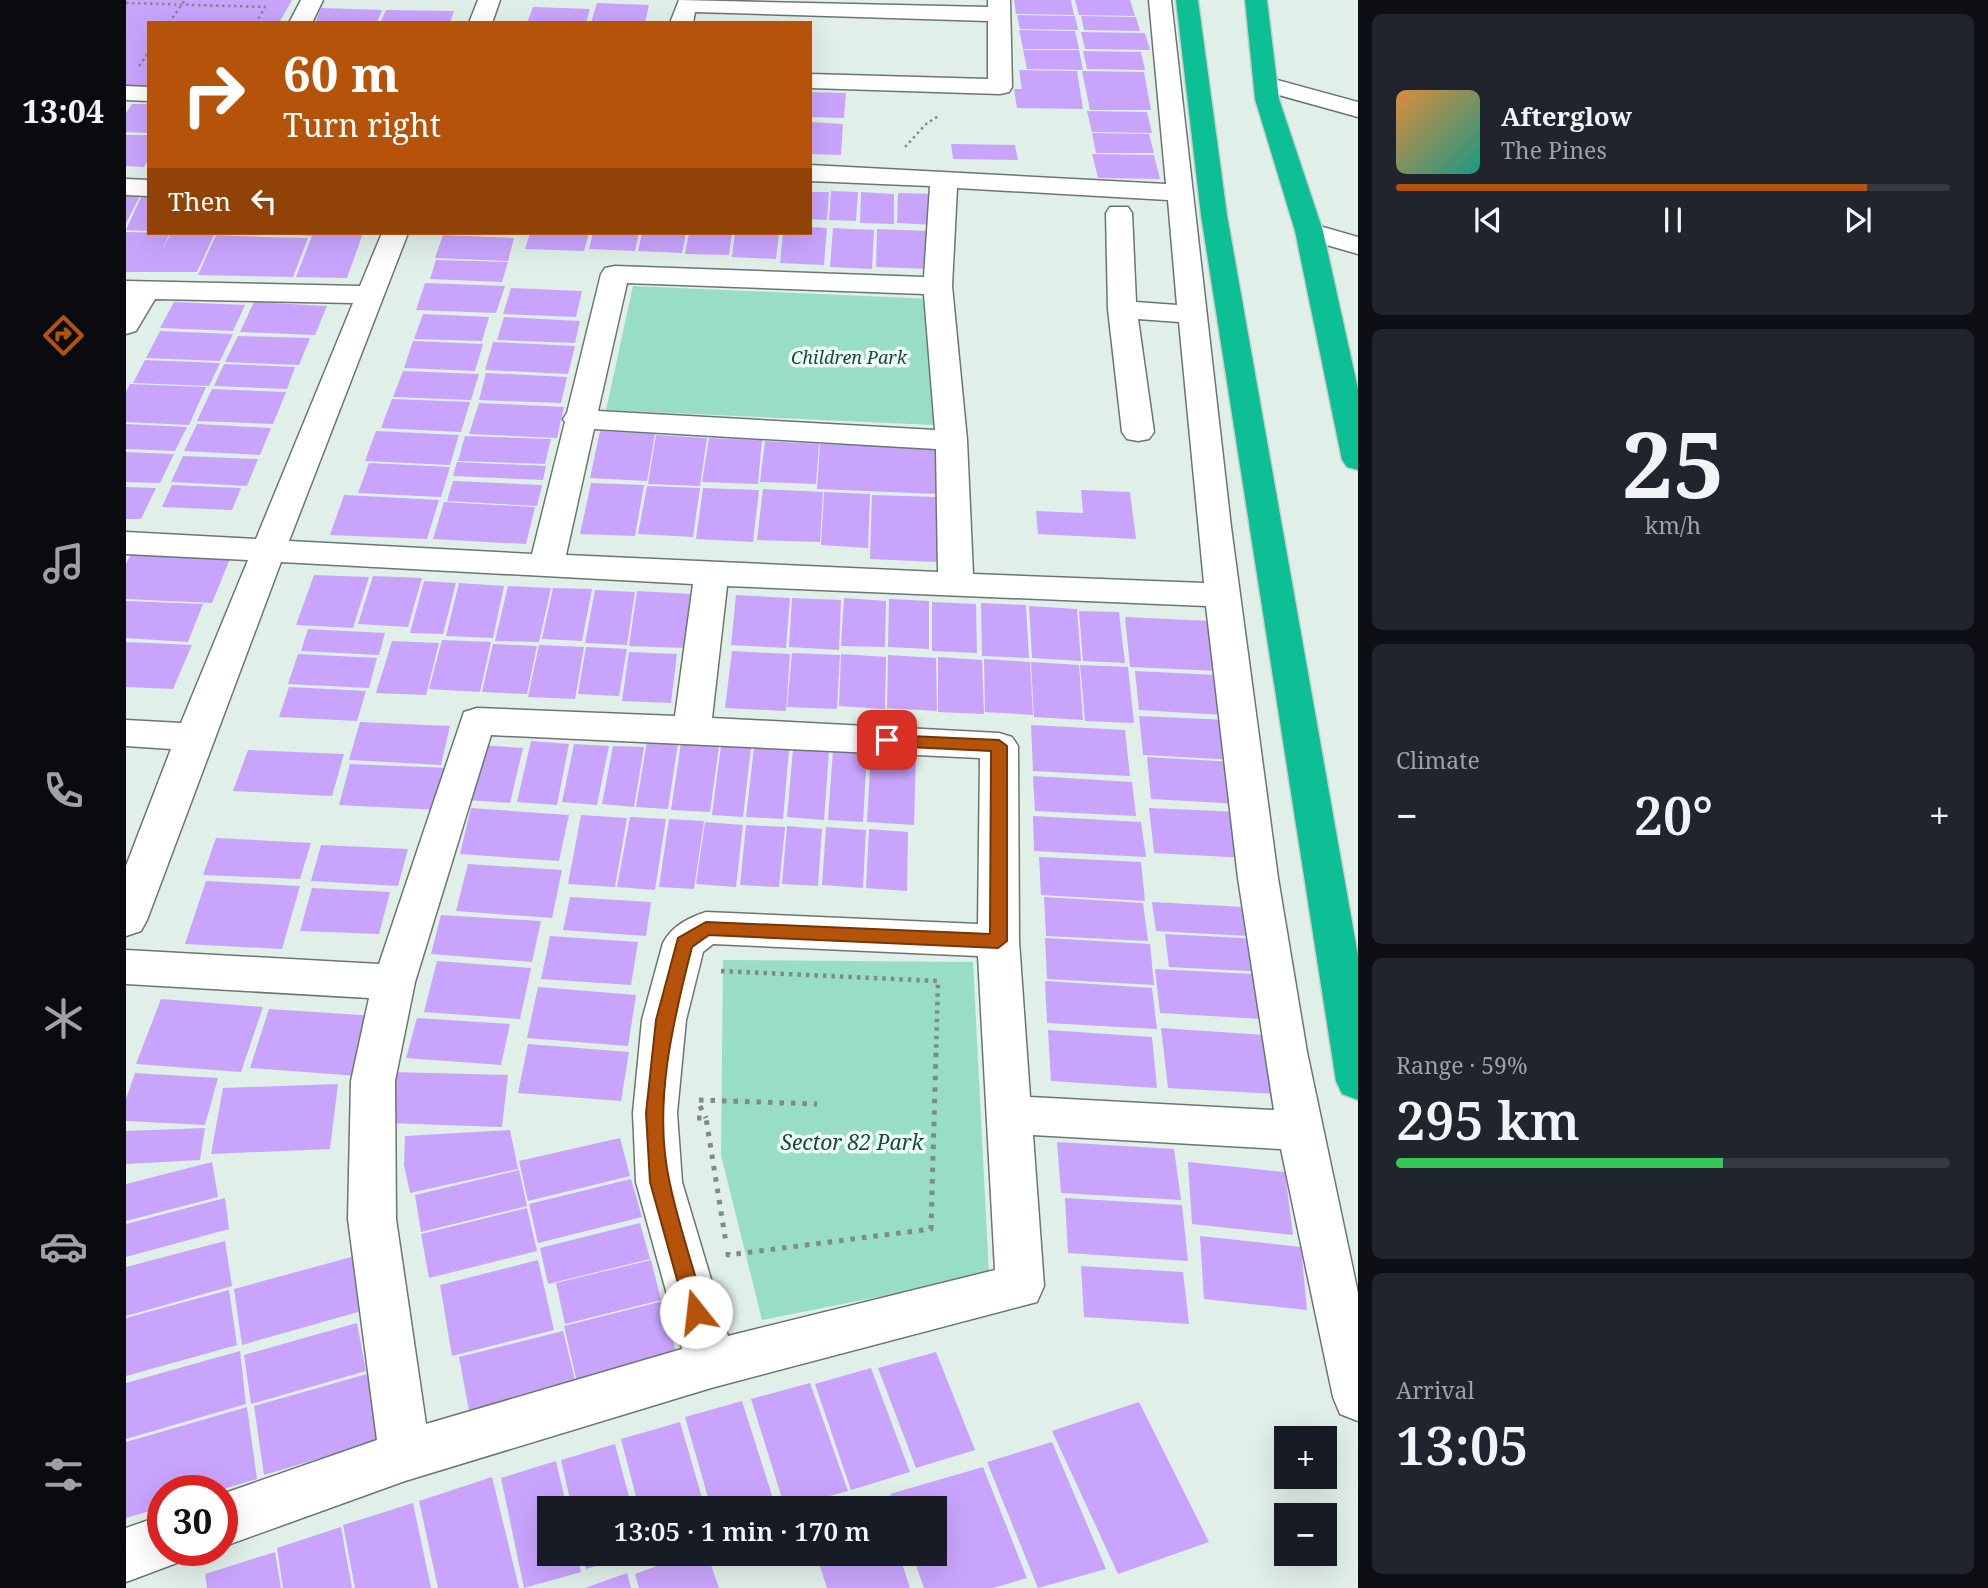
<!DOCTYPE html>
<meta charset="utf-8">
<style>
:root{--surface:#171b24;--page:#20242c;--text:#f1f3f6;--muted:#9ea1a6;--line:#363941;--accent:#b45309}
body{margin:0;font-family:"Noto Serif",serif;background:var(--page);color:var(--text);height:100vh;display:flex;flex-direction:column;font-size:26px;white-space:nowrap}
*{box-sizing:border-box;margin:0}
p{font-size:23px;color:var(--muted)}
.icon{flex:none;width:38px;height:38px;fill:none;stroke:currentColor;stroke-width:2;stroke-linecap:round;stroke-linejoin:round}
.map{position:relative;flex:1;overflow:hidden}
.panel{display:flex;flex-direction:column;gap:14px;padding:14px;background:#0d0f14;width:630px}
.panel>*{flex:none}
.guide{position:absolute;left:21px;top:21px;width:665px;height:214px;border-radius:0px;box-shadow:0 7px 28px #0002;background:#b45309;color:#fff;overflow:hidden}
.buttons{position:absolute;left:1148px;top:1426px;display:grid;gap:14px}
.buttons a{display:grid;place-items:center;width:63px;height:63px;border-radius:0px;background:var(--surface);box-shadow:0 7px 28px #0002;font-size:35px}
.speed{position:absolute;left:21px;top:1475px;display:flex;gap:14px;font-size:35px;font-weight:700;text-align:center}
.speed>*{display:grid;place-content:center;width:91px;height:91px;border-radius:50%;background:var(--surface);box-shadow:0 7px 28px #0002;line-height:1}
.speed .limit{border:10px solid #d22;background:#fff;color:#111}
.pin{position:absolute;display:grid;place-items:center;width:60px;height:60px;color:#fff;margin:-30px;border-radius:14px;box-shadow:0 4px 10px #0006}
.me{position:absolute;width:77px;margin:-38px;rotate:344deg;stroke-linejoin:round;filter:drop-shadow(0 0 5px #0008)}
.turn{display:flex;align-items:center;gap:24px;height:147px;padding:0 21px;font-size:32px}
.turn .icon{width:91px;height:91px;stroke-width:2.5}
.turn b{display:block;font-size:49px;line-height:60px}
.then{display:flex;align-items:center;height:66px;padding:0 21px;background:#0003;gap:14px;font-size:26px}
.big{font-size:52px;font-weight:600;line-height:1.1}
.panel .card{flex:1;display:flex;flex-direction:column;justify-content:center;gap:10px;min-width:0;padding:0 24px;border-radius:10px;background:var(--page)}
.panel .dial{align-items:center;gap:0}
.dial b{font-size:91px;line-height:1}
.song{display:flex;align-items:center;gap:21px}
.cover{width:84px;height:84px;border-radius:10px;background:linear-gradient(135deg,hsl(30 70% 55%),hsl(170 70% 35%))}
.played{height:7px;border-radius:4px;background:linear-gradient(90deg,var(--accent) 85%,var(--line) 85%)}
.keys{display:flex;justify-content:space-around;direction:ltr}
.heat{display:flex;justify-content:space-between;align-items:center;font-size:38px;direction:ltr}
.charge{height:10px;border-radius:5px;background:linear-gradient(90deg,#34c759 59%,var(--line) 0)}
.trip{position:absolute;left:411px;top:1496px;width:410px;height:70px;border-radius:0px;background:var(--surface);box-shadow:0 7px 28px #0002;font-weight:600;line-height:70px;text-align:center}
main{display:flex;flex:1;min-height:0}
.menu{display:flex;flex-direction:column;width:126px;justify-content:space-around;align-items:center;background:#090b0e;color:var(--muted)}
.menu .icon{width:49px;height:49px}
.menu .selected{color:var(--accent)}
.menu b{font-size:32px;color:var(--text)}
.map>svg:first-child{display:block}
</style>
<main>
<nav class="menu">
<b>13:04</b>
<svg class="icon selected" aria-label="directions" viewBox="0 0 24 24"><path d="M12 3l9 9-9 9-9-9zM9 14v-3h6M13 9l2 2-2 2"/></svg>
<svg class="icon" aria-label="music" viewBox="0 0 24 24"><path d="M9 18V5l10-2v13"/><circle cx="6" cy="18" r="3"/><circle cx="16" cy="16" r="3"/></svg>
<svg class="icon" aria-label="phone" viewBox="0 0 24 24"><path d="M5 4h4l2 5-3 2q2 4 5 5l2-3 5 2v4C11 20 4 13 5 4z"/></svg>
<svg class="icon" aria-label="climate" viewBox="0 0 24 24"><path d="M12 3v18M4 7l16 10M4 17L20 7"/></svg>
<svg class="icon" aria-label="car" viewBox="0 0 24 24"><path d="M5 17H2v-5l4-1 3-4h7l3 4 3 1v5h-3M9 17h6M6 11h13"/><circle cx="7" cy="17" r="2"/><circle cx="17" cy="17" r="2"/></svg>
<svg class="icon" aria-label="filters" viewBox="0 0 24 24"><path d="M4 7h16M4 17h16"/><circle cx="9" cy="7" r="2"/><circle cx="15" cy="17" r="2"/></svg>
</nav>
<div class="map">
<svg width="1232" height="1588" viewBox="0 0 1232 1588">
<rect width="100%" height="100%" fill="#e1efe9"/>
<!-- green -->
<path fill="#98dec4" d="M507,286L807,299V425L480,410Z
M597,960L847,962L863,1275L636,1320L595,1155Z"/>
<!-- building -->
<path fill="#c9a4fd" d="M0,0H166L153,23H23V87L0,86Z
M888,0H945L948,15L890,14Z
M949,0H1004L1009,16L953,15Z
M471,3L523,5L519,23H465Z
M407,7L464,9L460,23H401Z
M195,8L256,10L251,23H189Z
M260,10L328,11L324,23H254Z
M891,15L949,16L952,30L894,29Z
M955,16L1010,17L1014,31L958,30Z
M893,30L949,31L953,49H897Z
M955,32L1019,33L1024,50L959,49Z
M897,50H953L957,70L901,69Z
M957,51L1015,52L1019,70L961,69Z
M893,70L951,71L957,109L891,108L888,89H896Z
M956,71L1018,72L1025,110H964Z
M684,92L720,93L718,118L684,117Z
M6,104H23V133L0,132V113Z
M961,111L1021,112L1026,133L966,132Z
M684,122L717,124L715,155L684,154Z
M966,133L1023,134L1028,153H970Z
M0,135H23V159L18,167L0,166Z
M825,144L889,145L892,160L827,159Z
M966,154L1028,155L1034,179L972,178Z
M705,191L732,192L730,221L703,220Z
M684,192H703L701,220L684,219Z
M735,192L768,194V224L734,223Z
M772,193L811,194V225L771,223Z
M0,195L14,196L0,223Z
M16,195H23V231L0,230Z
M684,227L701,228L698,265L654,263L657,233H684Z
M707,228L748,230L746,269L704,267Z
M751,229L803,231V269L750,267Z
M0,232L44,233L35,252L45,233L88,235L71,272H0Z
M127,233H237L221,278L170,277L186,236Z
M404,233H463L458,251L399,249Z
M467,233H513L509,251L463,249Z
M516,233H560L556,253L512,251Z
M563,233H606L603,255L559,254Z
M609,233H653L650,259L606,257Z
M90,235L137,237L182,238L167,277L72,275Z
M317,235L388,238L382,261L309,258Z
M310,260L382,262L376,282L304,279Z
M299,283L379,286L370,313L290,310Z
M385,288L456,291L450,317L377,314Z
M48,302L119,305L107,331L34,328Z
M128,302L201,306L189,335L114,332Z
M297,314L363,317L356,341L288,339Z
M378,317L454,321L449,343L371,340Z
M34,331L107,334L94,361L20,358Z
M112,336L184,338L173,365L99,362Z
M287,341L357,344L349,371L278,368Z
M367,342L449,346L442,374L359,370Z
M19,360L94,363L83,386L7,383Z
M98,364L169,367L161,389L88,386Z
M277,371L353,374L345,400L267,397Z
M360,373L441,377L435,403L353,400Z
M4,384L80,387L63,425L0,422V392Z
M86,389L160,392L147,424L71,421Z
M266,399L344,402L335,432L255,428Z
M353,403L438,407L431,438L343,434Z
M0,424L61,427L49,451L0,449Z
M71,424L145,428L134,455L58,451Z
M250,431L333,435L324,465L239,461Z
M474,431L529,434L521,481L464,478Z
M530,435L581,438L574,486L522,484Z
M339,436L425,439L419,464L332,461Z
M583,438L636,440L632,484L576,482Z
M639,441L693,444L690,484L634,482Z
M694,444L811,448V494L691,489Z
M0,452L48,454L34,483L0,482Z
M57,456L132,459L121,486L45,482Z
M331,462L420,466L417,480L327,476Z
M243,463L324,467L315,497L232,493Z
M327,481L416,485L411,506L321,501Z
M465,483L518,485L509,536L454,534Z
M46,485L115,488L106,510L36,507Z
M521,486L574,488L567,537L512,534Z
M0,487L30,488L15,519H0Z
M577,488L633,490L627,542L570,539Z
M637,489L697,492L694,542L631,540Z
M955,490L1004,492L1010,539L912,534L910,511L957,513Z
M698,492L744,494L742,548L695,545Z
M218,495L313,500L301,539L204,535Z
M746,495L810,497L811,562L744,559Z
M318,502L409,507L400,544L307,539Z
M5,554L104,559L86,603L0,599V564Z
M188,575L243,577L227,628L170,625Z
M247,576L296,578L282,627L232,624Z
M298,581L330,583L317,634L284,633Z
M333,583L378,586L367,638L320,636Z
M382,586L425,588L413,642L369,641Z
M427,588L466,589L456,641L416,639Z
M469,590L509,592L501,645L459,643Z
M511,591L566,594L560,648L503,646Z
M610,595L664,598L660,648L605,645Z
M666,598L715,600L713,650L663,647Z
M718,598L760,601L759,647L715,646Z
M763,599L803,601V649L762,647Z
M0,601L77,604L62,642L0,638Z
M806,602L850,604L851,653L806,651Z
M855,603L900,605L903,658L856,656Z
M903,606L951,609L955,661L906,658Z
M953,611L993,612L999,663L957,661Z
M999,617L1084,621L1093,671L1004,667Z
M182,629L259,633L253,655L175,651Z
M316,640L365,642L354,692L303,689Z
M266,641L313,643L300,695L250,693Z
M0,642L66,645L47,689L0,687Z
M367,644L411,646L401,694L356,692Z
M413,645L458,647L449,699L402,697Z
M460,647L501,649L493,696L452,694Z
M606,651L664,654L660,711L599,708Z
M503,652L551,654L545,703L496,701Z
M666,653L714,655L711,709L661,707Z
M172,654L251,658L243,688L162,684Z
M715,654L760,657L759,709L713,706Z
M762,655L810,658L811,711L761,708Z
M812,657L856,660L858,714L812,712Z
M858,659L904,662L907,715L859,712Z
M905,662L953,665L957,720L908,717Z
M954,665L1002,667L1008,723L959,721Z
M1009,671L1091,675L1098,715L1013,710Z
M163,687L240,691L231,721L153,717Z
M1013,716L1104,720L1111,760L1017,755Z
M234,722L324,726L315,765L223,760Z
M905,725L999,730L1004,776L907,771Z
M405,741L443,744L431,805L391,802Z
M521,742L552,744L542,809L510,807Z
M555,743L593,746L584,812L545,810Z
M448,744L483,746L471,805L436,802Z
M355,745L397,748L384,803L341,800Z
M487,746L518,747L508,807L476,804Z
M595,746L625,748L617,817L586,815Z
M628,748L663,750L657,819L620,817Z
M122,750L218,754L206,796L107,791Z
M667,750L703,752L698,820L661,817Z
M707,750L741,752L737,822L702,820Z
M745,752L790,756L788,825L741,822Z
M1021,757L1108,762L1115,804L1025,799Z
M224,764L323,768L314,810L213,805Z
M907,776L1006,782L1010,816L909,811Z
M345,808L443,815L433,861L334,854Z
M1023,808L1114,812L1121,858L1028,853Z
M455,815L501,818L489,887L442,884Z
M907,816L1015,822L1020,857L908,851Z
M504,817L540,819L529,890L491,887Z
M543,819L578,821L568,889L533,887Z
M579,822L617,825L610,887L570,884Z
M620,825L659,827L653,887L614,885Z
M661,826L696,829L692,886L656,884Z
M700,827L740,830L737,888L696,885Z
M743,829L782,832L781,891L740,888Z
M90,838L185,843L174,879L77,875Z
M195,845L282,849L272,886L185,881Z
M913,857L1015,862L1019,901L915,895Z
M342,864L436,870L426,918L330,911Z
M80,881L174,886L156,949L59,944Z
M186,888L264,892L253,934L174,931Z
M444,897L525,902L520,936L437,930Z
M918,897L1017,903L1022,941L920,936Z
M1026,902L1136,908L1141,937L1030,931Z
M315,915L415,921L406,962L305,954Z
M1039,934L1134,939L1140,972L1043,967Z
M424,936L512,942L505,985L415,979Z
M919,938L1024,944L1028,985L921,979Z
M311,961L405,968L394,1019L298,1012Z
M1029,969L1128,974L1135,1019L1034,1013Z
M919,981L1026,988L1031,1029L921,1023Z
M412,987L510,995L502,1046L401,1038Z
M35,999L137,1007L115,1072L10,1064Z
M143,1009L250,1016L233,1076L124,1068Z
M291,1018L384,1024L375,1065L280,1058Z
M1035,1028L1139,1035L1149,1094L1042,1088Z
M922,1030L1026,1037L1031,1088L925,1081Z
M402,1044L503,1052L495,1101L392,1093Z
M265,1072L382,1075L376,1127L262,1123Z
M9,1073L92,1078L79,1125L0,1121V1099Z
M212,1084L204,1149L85,1154L97,1088Z
M79,1128L74,1160L0,1164V1131Z
M384,1130L392,1169L284,1193L278,1165L279,1136Z
M494,1138L504,1176L402,1201L393,1161Z
M931,1142L1048,1149L1055,1200L935,1193Z
M86,1162L92,1197L0,1221V1184Z
M1062,1162L1159,1172L1167,1235L1066,1224Z
M393,1170L401,1206L295,1232L289,1195Z
M505,1179L516,1217L412,1243L403,1204Z
M99,1198L103,1229L0,1257V1224Z
M939,1198L1056,1205L1062,1261L942,1253Z
M401,1208L411,1251L303,1278L295,1234Z
M514,1223L524,1259L422,1284L414,1248Z
M1074,1236L1175,1247L1181,1310L1078,1299Z
M99,1241L106,1286L0,1316V1267Z
M229,1256L239,1310L116,1345L108,1289Z
M412,1260L428,1330L326,1356L314,1285Z
M525,1260L535,1300L439,1324L430,1283Z
M955,1266L1057,1272L1063,1324L958,1317Z
M103,1290L111,1345L0,1376V1318Z
M537,1301L551,1356L451,1382L438,1326Z
M231,1323L240,1371L125,1404L118,1355Z
M437,1331L451,1388L344,1416L333,1357Z
M114,1351L120,1404L0,1439V1383Z
M810,1352L849,1450L790,1468L752,1368Z
M745,1368L784,1472L725,1490L689,1384Z
M241,1374L253,1441L138,1475L128,1406Z
M684,1383L722,1491L659,1508L625,1399Z
M616,1401L650,1508H585L559,1417Z
M1013,1402L1083,1542L992,1574L926,1431Z
M121,1407L131,1479L91,1491H37V1507L0,1518V1442Z
M554,1422L579,1508H513L495,1439Z
M926,1442L980,1569L912,1588L861,1462Z
M489,1444L506,1508H446L435,1460Z
M430,1461L441,1508H424V1554H451L455,1572L398,1588L375,1478Z
M857,1467L901,1578L867,1588H798L786,1554H808V1508H770L764,1494Z
M366,1477L393,1588H312L293,1501Z
M753,1498L757,1508H720Z
M287,1503L305,1588H229L217,1525Z
M215,1527L226,1588H157L151,1548Z
M149,1552L155,1588H81L79,1574Z
M456,1554H508V1555L460,1569Z
M564,1554H581L593,1588H513L509,1574Z
M690,1554H773L784,1588H701Z
M501,1573L505,1588H459Z"/>
<g fill="none" stroke-linecap="round" stroke-linejoin="round">
<!-- minor casing -->
<g stroke="#6b7672" stroke-width="3">
<path id="minor" d="M175,0H197L186,23H163Z
M352,0H374L366,23H343Z
M553,0L862,7V0H884L886,87L883,92L874,94L684,88V74L862,79V21L569,12L567,23H544Z
M1023,0H1045L1105,527L1152,878L1181,1052L1232,1293V1421L1214,1414L1207,1397L1155,1149L907,1135L918,1286L911,1302L585,1388L279,1481L96,1547V1494L251,1440L222,1219L225,1081L243,998L0,984V950L253,964L338,712L351,708L549,716L567,584L155,562L21,920L15,931L0,936V866L45,749L0,746V720L55,723L122,560L0,554V532L130,539L227,303L29,299L10,331L0,334V281L234,286L256,233H282L163,541L406,554L439,422L437,419L441,413L475,274L479,268L489,266L798,277L804,186L684,181V165L1040,184ZM831,188L1042,200L1051,305L1010,302L1006,213L1002,207H984L980,213L982,309L996,432L1001,439L1012,441L1023,439L1028,432L1012,319L1053,322L1078,583L847,574L841,440L826,286ZM501,283L798,294L809,430L472,411ZM468,429L810,449L812,572L440,555ZM601,586L1080,606L1112,878L1148,1110L904,1097L893,941L892,746L886,737L873,733L586,718ZM365,735L854,758L852,924L580,912C562,918 546,926 537,943L516,1020L507,1113L510,1182L556,1349L300,1424L270,1219L269,1081L289,982ZM587,944L852,956L869,1270L602,1336L556,1182L551,1113L560,1020L577,952Z
M1140,77L1232,102V117L1131,89L1128,84L1131,79Z
M0,86L23,87V101L0,100Z
M0,179L23,180V196L0,195Z
M1183,223L1232,237V254L1173,237L1169,231L1173,225Z
M37,1515V1550H60L56,1561L0,1582V1528Z"/>
</g>
<!-- highway casing -->
<g stroke="#cbcccb" stroke-width="3">
<path id="highway" d="M1050,0H1072L1101,215L1232,956V1100L1216,1094L1210,1081L1075,215Z
M1119,0H1141L1153,99L1197,231L1232,389V470L1221,467L1216,460L1169,231L1129,99Z"/>
</g>
<!-- path-far2 -->
<path stroke="#818a86" stroke-width="2.5" stroke-dasharray="2.5 3.5" stroke-linecap="butt" d="M0,3L139,7L130,23
M43,23L59,0
M13,66L23,52
M779,147L800,124L814,115"/>
<!-- path-far1 -->
<path stroke="#818a86" stroke-width="4.5" stroke-dasharray="3.5 5" stroke-linecap="butt" d="M595,971L812,981L810,1053"/>
<!-- path -->
<path stroke="#818a86" stroke-width="5" stroke-dasharray="4.5 7" stroke-linecap="butt" d="M573,1100L691,1104
M574,1106L580,1118
M571,1118H580L600,1243
M602,1252V1255L805,1229L810,1051"/>
<!-- minor -->
<use href="#minor" fill="#fff" fill-rule="evenodd"/>
<!-- highway -->
<use href="#highway" fill="#0cbf94" fill-rule="evenodd"/>
</g>
<!-- route -->
<path fill="#b45309" stroke="#753606" stroke-width="2" d="M761,735L873,740L881,746V941L872,948L583,935L566,947C547,1021 526,1107 544,1184C553,1227 568,1270 580,1312L577,1319L570,1321L563,1319L560,1312L524,1182L520,1113L530,1020L552,938L580,922L864,934L865,751L761,746L754,740Z"/>
<g text-anchor="middle" stroke-width="7" stroke-linejoin="round" paint-order="stroke">
<!-- far-park labels -->
<g font-size="18" font-style="italic" fill="#154b3b" stroke="#effcf6">
<text x="723" y="364">Children Park</text>
</g>
<!-- park labels -->
<g font-size="21" font-style="italic" fill="#154b3b" stroke="#effcf6">
<text x="726" y="1150">Sector 82 Park</text>
</g>
</g>
</svg>
<div class="buttons">
<a>+</a>
<a>−</a>
</div>
<div class="speed"><div class="limit">30</div></div>
<div class="pin" style="left:761px;top:740px;background:#d93025"><svg class="icon" aria-label="arrive" viewBox="0 0 24 24"><path d="M6 21V4h12l-3 4 3 4H6"/></svg></div>
<svg class="me" style="left:570px;top:1312px" viewBox="-20 -20 40 40"><circle r="19" fill="#fff"/><path d="M0-13L10 11 0 6-10 11z" fill="#b45309"/></svg>
<div class="trip">13:05 · 1 min · 170 m</div>
<div class="guide">
<div class="turn"><svg class="icon" aria-label="right" viewBox="0 0 24 24"><path d="M7 20v-9h11M14 6l5 5-5 5"/></svg><div><b>60 m</b>Turn right</div></div>
<div class="then">Then<svg class="icon" aria-label="left" viewBox="0 0 24 24"><path d="M17 20v-9H6M10 6l-5 5 5 5"/></svg></div>
</div>
</div>
<section class="panel">
<div class="card">
<div class="song"><i class="cover"></i><div><b>Afterglow</b><p>The Pines</p></div></div>
<div class="played"></div>
<div class="keys"><svg class="icon" aria-label="previous" viewBox="0 0 24 24"><path d="M18 5L8 12l10 7zM5 5v14"/></svg><svg class="icon" aria-label="pause" viewBox="0 0 24 24"><path d="M8 5v14M16 5v14"/></svg><svg class="icon" aria-label="next" viewBox="0 0 24 24"><path d="M6 5l10 7-10 7zM19 5v14"/></svg></div>
</div>
<div class="card dial"><b>25</b><p>km/h</p></div>
<div class="card"><p>Climate</p>
<div class="heat"><a>−</a><b class="big">20°</b><a>+</a></div>
</div>
<div class="card"><p>Range · 59%</p><b class="big">295 km</b><div class="charge"></div></div>
<div class="card"><p>Arrival</p><b class="big">13:05</b></div>
</section>
</main>
